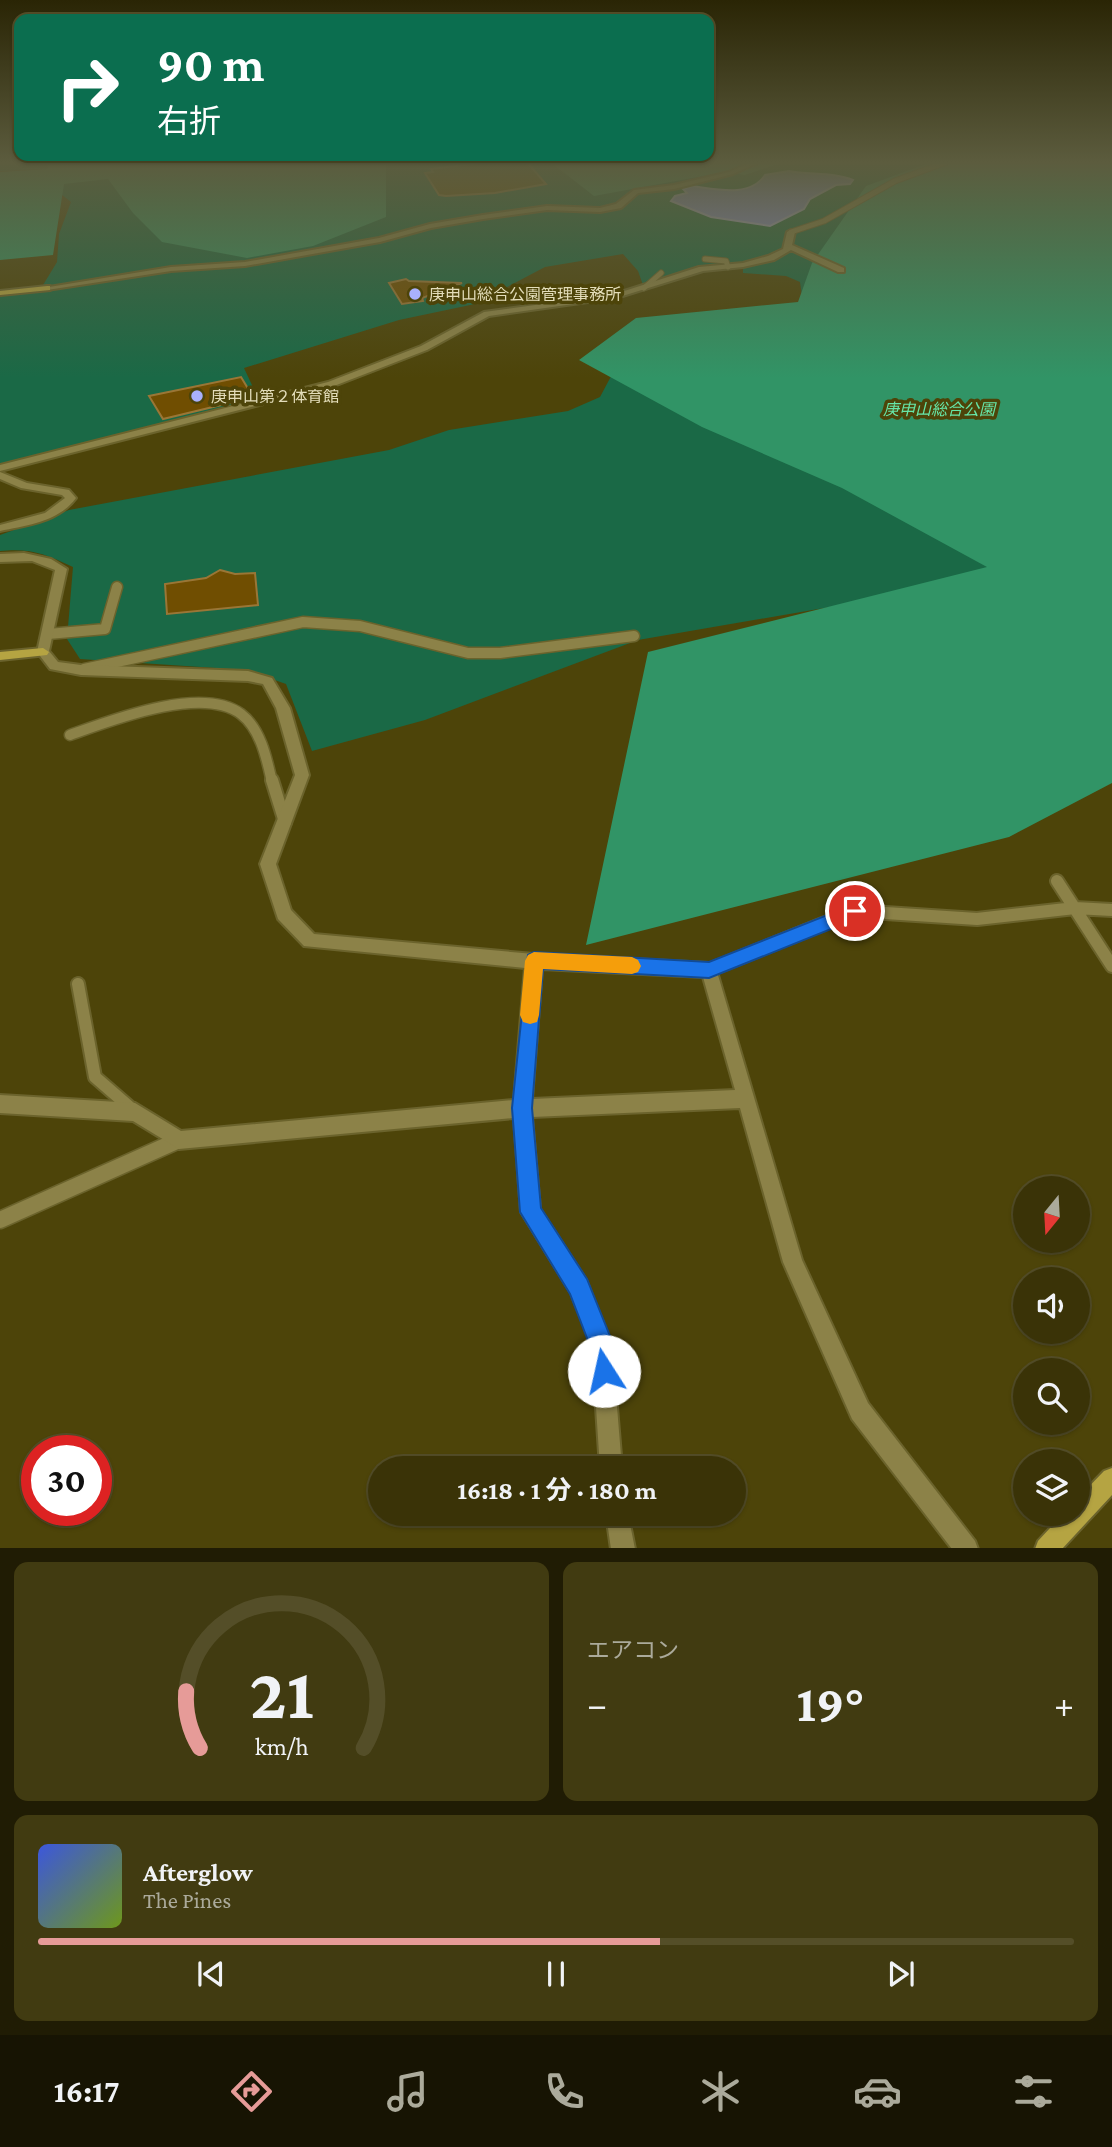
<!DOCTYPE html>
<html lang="ja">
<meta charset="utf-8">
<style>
:root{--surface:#3a3307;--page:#413b11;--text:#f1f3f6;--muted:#abaa9b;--line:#544e28;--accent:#e69b98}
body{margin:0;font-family:"Crimson Pro","Noto Sans JP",serif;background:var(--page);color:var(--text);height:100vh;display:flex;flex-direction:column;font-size:26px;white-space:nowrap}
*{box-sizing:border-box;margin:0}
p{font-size:23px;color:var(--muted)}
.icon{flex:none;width:38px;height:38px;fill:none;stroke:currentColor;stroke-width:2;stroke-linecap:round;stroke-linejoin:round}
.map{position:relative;height:1548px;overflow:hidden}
.side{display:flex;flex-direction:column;gap:14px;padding:14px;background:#201c04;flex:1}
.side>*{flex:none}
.guide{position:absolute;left:14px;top:14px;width:700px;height:147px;border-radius:14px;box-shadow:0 2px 5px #0004,0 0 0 2px var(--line);background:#0b6e4f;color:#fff;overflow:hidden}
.needle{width:46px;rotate:198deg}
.tools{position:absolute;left:1013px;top:1176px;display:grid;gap:14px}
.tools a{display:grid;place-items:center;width:77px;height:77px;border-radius:50%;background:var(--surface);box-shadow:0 2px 5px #0004,0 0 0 2px var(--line);font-size:35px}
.speed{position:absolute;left:21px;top:1435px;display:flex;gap:14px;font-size:35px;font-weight:700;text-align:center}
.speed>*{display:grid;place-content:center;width:91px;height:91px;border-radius:50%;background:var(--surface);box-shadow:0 2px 5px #0004,0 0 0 2px var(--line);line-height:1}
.speed .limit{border:10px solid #d22;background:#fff;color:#111}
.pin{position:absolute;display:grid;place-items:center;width:60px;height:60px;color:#fff;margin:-30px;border:4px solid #fff;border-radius:50%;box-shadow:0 2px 7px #0007}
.me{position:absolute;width:77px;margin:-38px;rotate:350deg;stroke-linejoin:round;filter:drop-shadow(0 0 5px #0008)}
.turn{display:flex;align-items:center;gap:24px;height:147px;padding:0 28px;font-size:32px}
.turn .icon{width:91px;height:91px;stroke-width:2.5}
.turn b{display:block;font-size:49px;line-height:60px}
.big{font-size:52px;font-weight:700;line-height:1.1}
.side .widget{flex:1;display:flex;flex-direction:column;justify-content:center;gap:10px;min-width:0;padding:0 24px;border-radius:14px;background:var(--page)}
.side .dial{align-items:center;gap:0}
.dial svg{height:182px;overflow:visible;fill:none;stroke:var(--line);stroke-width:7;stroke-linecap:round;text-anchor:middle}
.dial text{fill:var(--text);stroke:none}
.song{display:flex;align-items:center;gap:21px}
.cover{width:84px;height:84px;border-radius:10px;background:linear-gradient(135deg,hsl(230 70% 55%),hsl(80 70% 35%))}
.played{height:7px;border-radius:4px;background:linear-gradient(90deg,var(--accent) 60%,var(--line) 60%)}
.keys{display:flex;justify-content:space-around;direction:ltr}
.heat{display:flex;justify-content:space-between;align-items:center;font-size:38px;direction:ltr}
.side .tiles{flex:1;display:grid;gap:14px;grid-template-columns:1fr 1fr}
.widget:last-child{grid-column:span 2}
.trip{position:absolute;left:368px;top:1456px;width:378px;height:70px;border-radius:35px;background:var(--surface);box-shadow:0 2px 5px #0004,0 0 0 2px var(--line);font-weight:700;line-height:70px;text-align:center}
.menu{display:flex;height:112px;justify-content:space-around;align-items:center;background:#171403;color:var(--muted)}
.menu .icon{width:49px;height:49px}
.menu .active{color:var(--accent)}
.menu b{font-size:32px;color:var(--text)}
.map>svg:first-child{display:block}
</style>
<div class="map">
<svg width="1112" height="1549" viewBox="0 0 1112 1549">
<rect width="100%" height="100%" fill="#4d4409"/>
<!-- green -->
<path fill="#1a6946" d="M0,161H1112V511L963,584L638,640L425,720L312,751L286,684L246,670L80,659L67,639L73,567C45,554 31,548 0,551V535L69,510L389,450L449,430L568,411L600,397L641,320L803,303L800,282L786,276L743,273V267H702L643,285L638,271L623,254L545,267L475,304L399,320L244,368L258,398L0,465V295L40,290L57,262L59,234L71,202L57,191L41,169L0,171Z"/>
<!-- forest -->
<path fill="#319466" d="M47,161H421L386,165V217L313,246L247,258L162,242L133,213L108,179L64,184L53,255L0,260V172L48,169Z
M549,161H786L745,175L725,172L594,196Z
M934,161H1112V783L1009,837L586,945L648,652L987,567L842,488L702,427L579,360L636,318L798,302L812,263L866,186Z"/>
<!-- water -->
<path fill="#8a90de" stroke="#a5a7d3" stroke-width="2" d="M789,171C810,175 834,172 853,180L850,184L836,185L810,199L804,209L770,226L711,217L671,201L675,196L687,193L683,189L692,186C716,189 750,198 765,175Z"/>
<!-- building -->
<path fill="#704e01" stroke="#9a7636" stroke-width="2" d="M496,161H526L546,184L495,193L446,196L439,195L425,173L433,172L431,169Z
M406,279L409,281L462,283L422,298L423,301L402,304L389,283Z
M241,377L250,392L243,394L246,399L163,419L149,396Z
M220,570L235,574L255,573L258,605L167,614L165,584L206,578Z"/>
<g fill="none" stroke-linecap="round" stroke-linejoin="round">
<!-- lane-far3 casing -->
<g stroke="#6b632c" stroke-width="7">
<path id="lane-far3" d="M791,232L824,221L895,181L949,161
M705,259L726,261L728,267
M644,288L661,273"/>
</g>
<!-- lane-far2 casing -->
<g stroke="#6b632c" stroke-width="13">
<path id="lane-far2" d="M48,634L105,629L117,587
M84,669L303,622L360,626L468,653H500L634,636
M70,735C112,720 202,685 241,714C261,729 267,760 272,782"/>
</g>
<!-- lane-far1 casing -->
<g stroke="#6b632c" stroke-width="16">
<path id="lane-far1" d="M272,780L285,822
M1057,881L1112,966
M709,970L855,911L977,919L1075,908L1112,910
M78,984L95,1077L133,1110"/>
</g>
<!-- lane casing -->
<g stroke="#6b632c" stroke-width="19">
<path id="lane" d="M0,1220L179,1140"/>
</g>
<!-- street casing -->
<g stroke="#6b632c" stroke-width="4">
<path id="street" d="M753,161H762L733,174L674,189L638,193L621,208L600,212L547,210L483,219L431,228L380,242L245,266L171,271L47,290L43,288L171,267L245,262L379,238L430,224L483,215L547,206L600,208L616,204L634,190L674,185L729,172Z
M791,230L795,232L792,245L844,268V272H838L791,250L774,260L743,267L703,271L616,298L489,316L427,350L334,386L0,471V465L328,382L421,346L484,312L615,294L699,267L743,263L768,256L783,249L787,232Z
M0,472L27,483L69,490L76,498C58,522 28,525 0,531V525L45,513L65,498L62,495L21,488L0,479Z
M24,553L51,559L67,569L49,651L58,662L81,665L248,671L272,678L290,708L309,775L276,864L291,910L314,934L534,954L709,963L715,965L802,1260L868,1403L975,1541L978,1549H952L852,1419L783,1262L740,1108L532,1117L540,1209L586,1280L612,1346L622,1468H600L592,1346L571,1293L521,1212L514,1118L179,1149L133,1121L0,1113V1095L135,1103L181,1131L514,1100L525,968L304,946L278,919L260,864L295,775L276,708L263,684L248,681L81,675L50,669L37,652L55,570L32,561L0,562V554ZM542,969L703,977L735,1090L532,1099Z
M606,1514H628L635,1549H611Z"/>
</g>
<!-- secondary casing -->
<g stroke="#6b632c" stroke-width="4">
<path id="secondary" d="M47,286H50V290L0,295V291Z
M43,648L49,652L47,655L0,660V652Z
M1112,1468V1495L1062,1549H1035L1038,1541L1063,1514H1078V1498L1104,1471Z"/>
</g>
<!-- lane-far3 -->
<use href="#lane-far3" stroke="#8c8248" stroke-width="5"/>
<!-- lane-far2 -->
<use href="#lane-far2" stroke="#8c8248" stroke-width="10"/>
<!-- lane-far1 -->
<use href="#lane-far1" stroke="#8c8248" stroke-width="12"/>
<!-- lane -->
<use href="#lane" stroke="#8c8248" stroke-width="16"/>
<!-- street -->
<use href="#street" fill="#8c8248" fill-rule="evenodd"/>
<!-- secondary -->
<use href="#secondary" fill="#b5a442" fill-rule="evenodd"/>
</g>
<!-- sky -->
<linearGradient id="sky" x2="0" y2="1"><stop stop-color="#2a2505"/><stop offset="0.43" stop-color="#5c5c3e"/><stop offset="1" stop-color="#5c5c3e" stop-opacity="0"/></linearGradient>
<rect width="1112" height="378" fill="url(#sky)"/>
<!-- route -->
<path fill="#1a73e8" stroke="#114b97" stroke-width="2" d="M855,904L861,906L864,911L861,917L709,978L543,969L532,1108L541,1208L587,1279L614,1346L616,1371L612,1379L604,1383L595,1379L592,1371L590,1346L570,1294L520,1212L512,1108L528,955L534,952L709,962Z"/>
<!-- slow -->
<path fill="#f59e0b" d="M534,952L632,957L638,960L641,966L638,972L632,974L543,969L539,1015L537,1022L530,1024L523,1022L520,1015L525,961L528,955Z"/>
<!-- markers -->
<g fill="#a9b0fc" stroke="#4d4409" stroke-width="2.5">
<circle cx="415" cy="294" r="7"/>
<circle cx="197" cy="396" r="7"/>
</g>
<g text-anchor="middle" stroke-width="7" stroke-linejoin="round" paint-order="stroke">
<!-- far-poi labels -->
<g font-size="16" fill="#e3ddba" stroke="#4d4409" text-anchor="start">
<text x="429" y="300">庚申山総合公園管理事務所</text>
<text x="211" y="402">庚申山第２体育館</text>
</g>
<!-- far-park labels -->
<g font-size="16" font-style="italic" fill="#66e6a8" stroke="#4d4409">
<text x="939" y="415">庚申山総合公園</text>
</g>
</g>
</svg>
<div class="tools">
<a><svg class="needle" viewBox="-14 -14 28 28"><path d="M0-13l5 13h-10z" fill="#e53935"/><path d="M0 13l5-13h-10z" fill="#abaa9b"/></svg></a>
<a><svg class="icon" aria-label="sound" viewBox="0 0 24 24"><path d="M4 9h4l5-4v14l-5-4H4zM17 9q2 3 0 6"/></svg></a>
<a><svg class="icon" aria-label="search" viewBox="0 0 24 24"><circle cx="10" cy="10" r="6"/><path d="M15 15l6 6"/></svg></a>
<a><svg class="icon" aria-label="layers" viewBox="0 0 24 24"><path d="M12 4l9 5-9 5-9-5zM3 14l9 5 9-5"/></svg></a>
</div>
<div class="speed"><div class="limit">30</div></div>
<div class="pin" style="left:855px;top:911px;background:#d93025"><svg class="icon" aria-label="arrive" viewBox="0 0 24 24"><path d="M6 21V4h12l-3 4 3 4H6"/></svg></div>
<svg class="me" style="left:604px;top:1371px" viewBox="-20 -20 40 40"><circle r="19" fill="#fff"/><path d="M0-13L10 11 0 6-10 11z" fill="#1a73e8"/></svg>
<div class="trip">16:18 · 1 分 · 180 m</div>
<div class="guide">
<div class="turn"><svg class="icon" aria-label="right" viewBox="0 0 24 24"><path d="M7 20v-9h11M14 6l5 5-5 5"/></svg><div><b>90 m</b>右折</div></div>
</div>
</div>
<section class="side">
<div class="tiles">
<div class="widget dial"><svg viewBox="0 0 100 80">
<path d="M14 69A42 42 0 1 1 86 69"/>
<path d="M14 69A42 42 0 0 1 8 44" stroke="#e69b98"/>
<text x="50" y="56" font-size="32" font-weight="700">21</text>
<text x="50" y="72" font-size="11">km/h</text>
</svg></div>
<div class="widget"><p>エアコン</p>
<div class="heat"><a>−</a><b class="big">19°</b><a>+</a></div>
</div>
<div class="widget">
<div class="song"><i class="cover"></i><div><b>Afterglow</b><p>The Pines</p></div></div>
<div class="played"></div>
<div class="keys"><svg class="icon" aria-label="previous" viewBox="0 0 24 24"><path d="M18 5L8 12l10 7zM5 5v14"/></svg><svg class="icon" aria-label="pause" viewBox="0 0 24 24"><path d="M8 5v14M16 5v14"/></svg><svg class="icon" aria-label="next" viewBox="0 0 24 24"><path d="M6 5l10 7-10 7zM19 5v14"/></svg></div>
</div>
</div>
</section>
<nav class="menu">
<b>16:17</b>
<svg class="icon active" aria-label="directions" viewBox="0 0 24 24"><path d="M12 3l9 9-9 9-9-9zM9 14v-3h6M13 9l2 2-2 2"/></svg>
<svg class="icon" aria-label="music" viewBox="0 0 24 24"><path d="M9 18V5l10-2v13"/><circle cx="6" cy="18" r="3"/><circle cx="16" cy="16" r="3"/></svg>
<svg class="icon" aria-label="phone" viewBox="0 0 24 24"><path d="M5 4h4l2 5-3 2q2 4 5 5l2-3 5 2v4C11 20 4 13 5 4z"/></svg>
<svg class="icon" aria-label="climate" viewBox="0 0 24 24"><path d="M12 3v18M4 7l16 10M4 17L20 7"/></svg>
<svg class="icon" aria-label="car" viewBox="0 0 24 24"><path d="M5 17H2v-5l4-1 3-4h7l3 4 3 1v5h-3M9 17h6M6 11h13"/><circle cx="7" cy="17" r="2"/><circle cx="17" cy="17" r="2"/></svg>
<svg class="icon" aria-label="filters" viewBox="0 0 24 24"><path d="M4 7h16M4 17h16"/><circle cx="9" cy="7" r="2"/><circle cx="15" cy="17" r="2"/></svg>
</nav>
